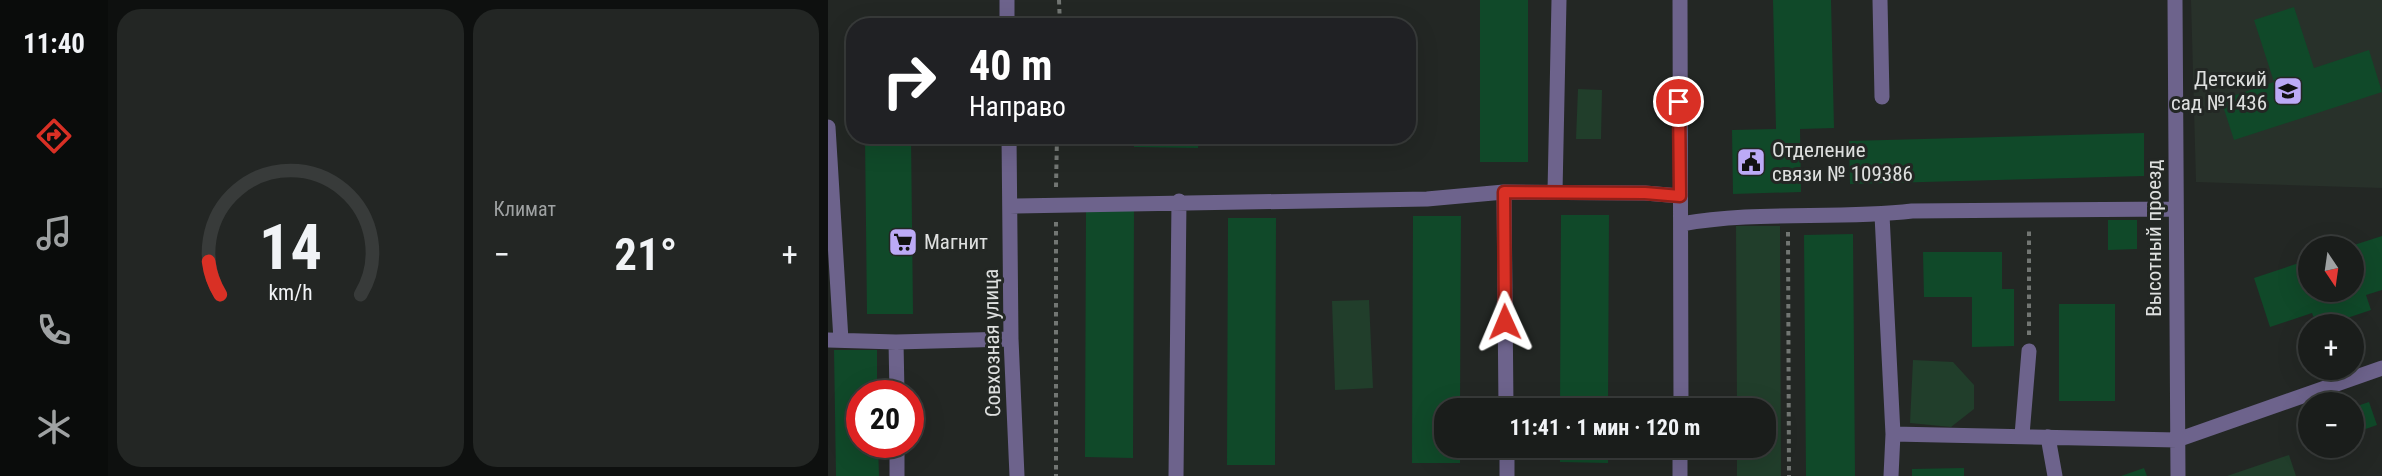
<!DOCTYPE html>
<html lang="ru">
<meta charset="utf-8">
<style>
:root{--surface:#1a1d1b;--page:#232624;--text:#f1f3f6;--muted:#9fa2a3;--line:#383b3a;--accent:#d93025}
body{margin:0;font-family:"Roboto Condensed",sans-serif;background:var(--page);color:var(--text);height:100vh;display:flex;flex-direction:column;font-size:22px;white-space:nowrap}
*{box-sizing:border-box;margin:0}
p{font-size:20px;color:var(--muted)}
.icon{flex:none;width:33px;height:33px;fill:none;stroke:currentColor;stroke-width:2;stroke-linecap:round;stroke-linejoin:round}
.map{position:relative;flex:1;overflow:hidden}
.side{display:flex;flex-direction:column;gap:9px;padding:9px;background:#0e100f;width:720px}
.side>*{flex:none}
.guide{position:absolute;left:18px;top:18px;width:570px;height:126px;border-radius:24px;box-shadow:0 6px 24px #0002,0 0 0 2px var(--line);background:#202124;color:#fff;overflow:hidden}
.needle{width:39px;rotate:167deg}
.tools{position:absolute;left:1470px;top:236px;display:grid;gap:12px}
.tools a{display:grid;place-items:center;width:66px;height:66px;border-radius:50%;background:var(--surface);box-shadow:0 6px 24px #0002,0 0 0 2px var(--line);font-size:30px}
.speed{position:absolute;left:18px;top:380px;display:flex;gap:12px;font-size:30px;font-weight:700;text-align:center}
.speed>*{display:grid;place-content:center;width:78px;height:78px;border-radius:50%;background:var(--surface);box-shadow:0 6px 24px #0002,0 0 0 2px var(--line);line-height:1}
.speed .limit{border:9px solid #d22;background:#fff;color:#111}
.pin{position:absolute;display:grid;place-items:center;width:51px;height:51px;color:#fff;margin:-26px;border:3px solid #fff;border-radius:50%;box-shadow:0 2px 6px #0007}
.me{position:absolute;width:66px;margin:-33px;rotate:359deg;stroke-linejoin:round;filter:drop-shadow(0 0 4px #0008)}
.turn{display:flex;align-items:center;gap:21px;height:126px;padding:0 24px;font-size:27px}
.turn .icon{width:78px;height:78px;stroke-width:2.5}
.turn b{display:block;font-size:42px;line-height:51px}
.big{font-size:45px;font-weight:700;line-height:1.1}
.side .card{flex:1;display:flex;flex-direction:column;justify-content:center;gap:9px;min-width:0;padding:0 21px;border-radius:24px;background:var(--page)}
.side .dial{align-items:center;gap:0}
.dial svg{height:156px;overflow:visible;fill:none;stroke:var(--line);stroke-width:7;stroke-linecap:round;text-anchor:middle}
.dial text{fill:var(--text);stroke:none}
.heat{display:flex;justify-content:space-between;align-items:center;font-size:33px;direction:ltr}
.side .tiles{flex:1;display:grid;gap:9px;grid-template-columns:repeat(2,1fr)}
.trip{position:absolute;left:606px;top:398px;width:342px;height:60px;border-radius:24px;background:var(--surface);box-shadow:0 6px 24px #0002,0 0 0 2px var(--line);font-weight:700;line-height:60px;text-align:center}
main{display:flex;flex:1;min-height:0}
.menu{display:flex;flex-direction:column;width:108px;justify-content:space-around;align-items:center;background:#0a0c0b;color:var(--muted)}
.menu .icon{width:42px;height:42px}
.menu .active{color:var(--accent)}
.menu b{font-size:27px;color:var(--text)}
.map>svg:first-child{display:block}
</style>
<main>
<nav class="menu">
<b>11:40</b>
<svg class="icon active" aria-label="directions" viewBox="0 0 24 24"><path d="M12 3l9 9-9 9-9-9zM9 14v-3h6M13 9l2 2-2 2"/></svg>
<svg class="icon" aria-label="music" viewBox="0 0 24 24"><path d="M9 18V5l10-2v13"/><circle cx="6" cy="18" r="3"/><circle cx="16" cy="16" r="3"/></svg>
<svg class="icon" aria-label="phone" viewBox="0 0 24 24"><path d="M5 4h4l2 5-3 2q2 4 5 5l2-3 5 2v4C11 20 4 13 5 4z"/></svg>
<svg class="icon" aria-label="climate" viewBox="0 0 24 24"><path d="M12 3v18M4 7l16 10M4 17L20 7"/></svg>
</nav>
<section class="side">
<div class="tiles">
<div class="card dial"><svg viewBox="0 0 100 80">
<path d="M14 69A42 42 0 1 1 86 69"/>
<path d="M14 69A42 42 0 0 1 8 52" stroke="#d93025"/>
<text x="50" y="56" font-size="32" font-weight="700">14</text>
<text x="50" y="72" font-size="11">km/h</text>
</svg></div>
<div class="card"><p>Климат</p>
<div class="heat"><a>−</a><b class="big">21°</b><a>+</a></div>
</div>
</div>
</section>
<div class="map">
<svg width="1554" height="476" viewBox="0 0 1554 476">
<rect width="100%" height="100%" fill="#232724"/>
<!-- built -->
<path fill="#28312a" d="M1363,0H1554V188L1368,182Z"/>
<!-- green -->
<path fill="#213e2b" d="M750,89L774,90L773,139H748Z
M908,226H952L953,476H909V447H938V408H909Z
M541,300L545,388L507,390L504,301Z
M1085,360L1125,362L1146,385V409L1123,427L1082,423Z
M1461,455L1468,476H1399Z"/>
<!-- building -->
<path fill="#104929" d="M652,0H700V162H652Z
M945,0H1003L1006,128L972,129L973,192L905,194L904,130L948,129Z
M1466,7L1486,68L1541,50L1554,92L1406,140L1393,100L1446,82L1426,20Z
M1316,133V176L1022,184L1021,141Z
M37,136H83L85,314H39Z
M306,136H371L370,148L306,147Z
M258,210H306L305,458L257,457Z
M733,215H781L780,408H732Z
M585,216H633L632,408H616V447H632V463H584Z
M400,218H448L447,465H399Z
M1280,220H1309V249L1280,250Z
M1025,234L1027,476H978L976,235Z
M1554,236V290L1538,295L1543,310L1501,324H1488L1484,313L1442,327L1426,278L1480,260V291H1526V245Z
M1095,252H1174V289H1186V346L1144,347V297H1096Z
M1231,304H1287V401H1231Z
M6,350H49V393H32V444H50L51,476H8Z
M1541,402L1549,425L1529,432L1526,407Z
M732,447H780V463L732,462Z
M1136,468V476H1084V469Z
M1316,468L1319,476H1293Z"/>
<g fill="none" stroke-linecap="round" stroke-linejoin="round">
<!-- path -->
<path stroke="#727673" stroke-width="4" stroke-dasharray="4.5 4.5" stroke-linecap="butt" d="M231,0L232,26
M228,187L229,136
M228,222V476
M960,232L961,476
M1201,335V229"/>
<!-- minor -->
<path stroke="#6d638c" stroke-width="15" d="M179,0V26
M852,0L853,408
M1052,0L1054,97
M1347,0L1350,476
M0,127L13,340
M181,136L183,339L189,476
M676,192L678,408
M727,192L731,0
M182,206L599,199L676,192L817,193L852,196
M1054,215L1065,434L1063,476
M853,224C929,210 1007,220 1084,211L1347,209
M0,340L68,342L69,393
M68,342L183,339
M1065,434L1349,440L1554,368
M1194,435L1201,351
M1220,437L1227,476
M69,444V476
M679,447V476
M348,476L351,201
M852,476V447"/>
</g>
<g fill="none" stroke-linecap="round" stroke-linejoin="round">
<!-- route casing -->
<g stroke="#8d1f18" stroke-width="15">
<path id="route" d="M677,322L676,192L817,193L852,196L851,102"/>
</g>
<!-- route -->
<use href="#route" stroke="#d93025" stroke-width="10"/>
</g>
<!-- icons -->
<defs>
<g id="school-square" transform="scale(1.5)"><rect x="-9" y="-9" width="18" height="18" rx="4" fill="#bcaaf6" stroke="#232724"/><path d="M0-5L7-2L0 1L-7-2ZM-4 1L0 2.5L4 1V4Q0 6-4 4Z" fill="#111"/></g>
<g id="civic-square" transform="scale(1.5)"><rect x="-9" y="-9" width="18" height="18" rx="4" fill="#bcaaf6" stroke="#232724"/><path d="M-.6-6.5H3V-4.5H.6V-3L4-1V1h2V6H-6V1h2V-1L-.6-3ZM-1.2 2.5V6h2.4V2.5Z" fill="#111"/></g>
<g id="supermarket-square" transform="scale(1.5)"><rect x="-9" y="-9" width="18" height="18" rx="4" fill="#bcaaf6" stroke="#232724"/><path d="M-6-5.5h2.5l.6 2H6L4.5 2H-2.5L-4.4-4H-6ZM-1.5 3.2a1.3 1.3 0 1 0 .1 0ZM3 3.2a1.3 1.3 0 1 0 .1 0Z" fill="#111"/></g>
</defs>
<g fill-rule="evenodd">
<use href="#school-square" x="1460" y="91"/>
<use href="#civic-square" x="923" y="162"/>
<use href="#supermarket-square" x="75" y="242"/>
</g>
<g text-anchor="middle" stroke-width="6" stroke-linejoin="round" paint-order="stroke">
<!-- poi labels -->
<g font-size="21" fill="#dee0df" stroke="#232724" text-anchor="start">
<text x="1439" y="86" text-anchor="end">Детский<tspan x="1439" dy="24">сад №1436</tspan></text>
<text x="944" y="157">Отделение<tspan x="944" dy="24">связи № 109386</tspan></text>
<text x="96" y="249">Магнит</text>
</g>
<!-- street labels -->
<g font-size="21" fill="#dee0df" stroke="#232724">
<text transform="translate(1326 238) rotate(-90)" y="7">Высотный проезд</text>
<text transform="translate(164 343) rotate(-91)" y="7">Совхозная улица</text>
</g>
</g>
</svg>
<div class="tools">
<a><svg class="needle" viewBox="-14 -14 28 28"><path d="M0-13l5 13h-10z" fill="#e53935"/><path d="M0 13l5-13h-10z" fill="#9fa2a3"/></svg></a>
<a>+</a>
<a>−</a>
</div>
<div class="speed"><div class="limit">20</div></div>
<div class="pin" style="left:851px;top:102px;background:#d93025"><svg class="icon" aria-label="arrive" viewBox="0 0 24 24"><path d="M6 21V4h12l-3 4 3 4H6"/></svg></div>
<svg class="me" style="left:677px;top:322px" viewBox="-20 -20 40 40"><path d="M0-17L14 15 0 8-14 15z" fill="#d93025" stroke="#fff" stroke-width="4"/></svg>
<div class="trip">11:41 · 1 мин · 120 m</div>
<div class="guide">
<div class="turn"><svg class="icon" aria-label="right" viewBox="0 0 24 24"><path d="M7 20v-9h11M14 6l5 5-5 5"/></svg><div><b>40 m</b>Направо</div></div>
</div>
</div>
</main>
